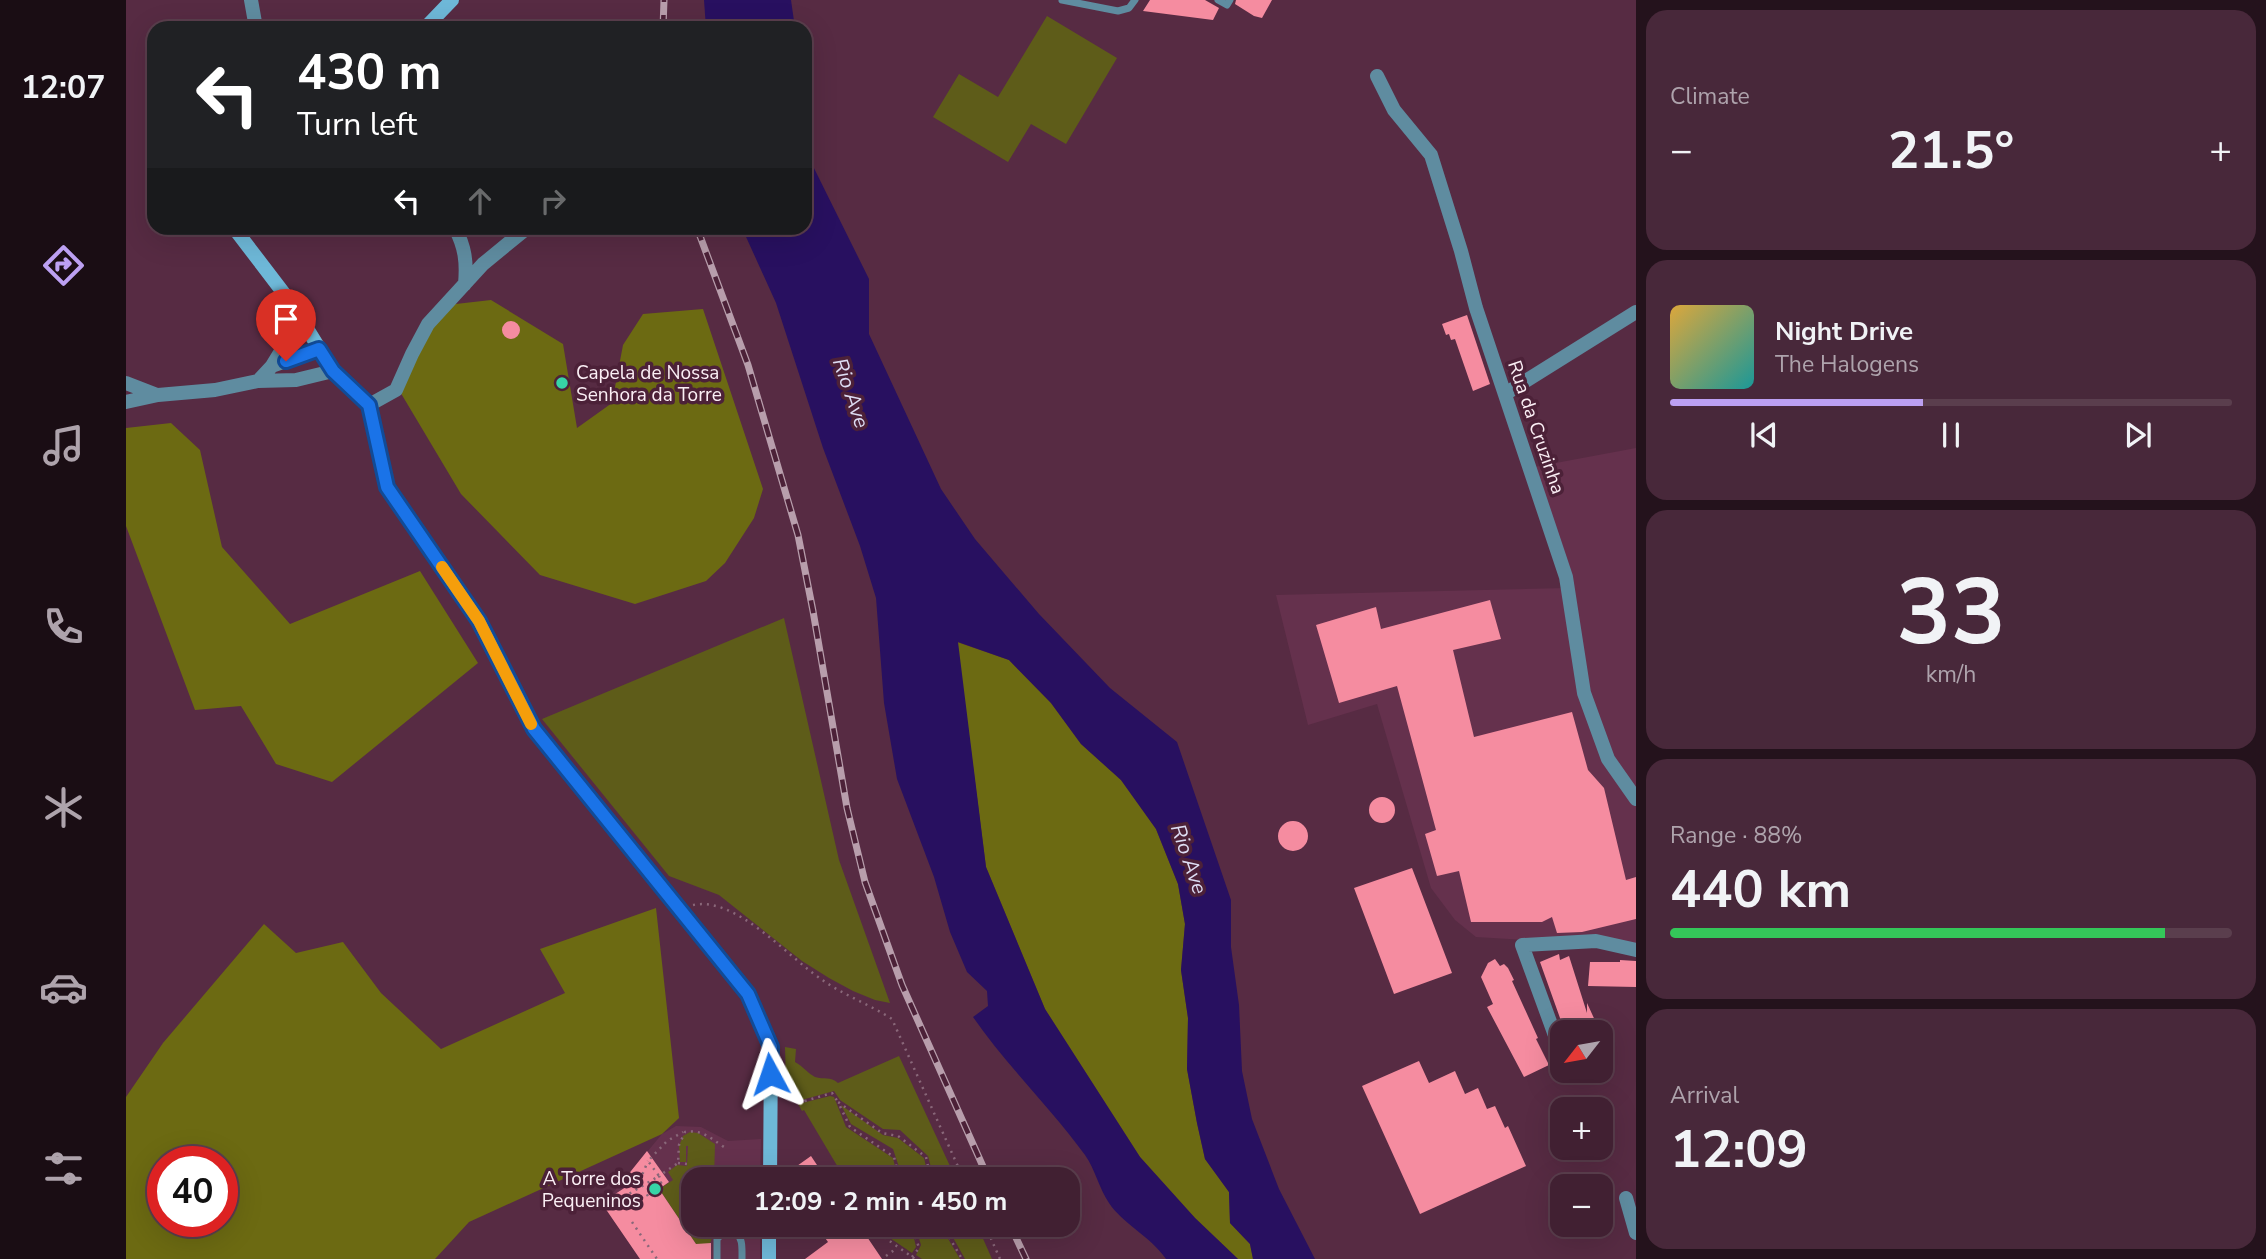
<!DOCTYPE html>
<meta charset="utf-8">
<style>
:root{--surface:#412032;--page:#48283a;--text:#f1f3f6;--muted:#aea3ac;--line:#5a3e4d;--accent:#bca0f2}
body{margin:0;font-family:"Nunito Sans",sans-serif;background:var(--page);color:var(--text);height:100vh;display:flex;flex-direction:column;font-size:26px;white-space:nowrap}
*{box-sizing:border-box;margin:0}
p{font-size:23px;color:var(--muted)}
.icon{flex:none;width:38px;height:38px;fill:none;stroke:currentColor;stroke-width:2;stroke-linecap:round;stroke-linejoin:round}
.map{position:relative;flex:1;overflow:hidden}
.side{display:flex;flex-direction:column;gap:10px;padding:10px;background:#24121c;width:630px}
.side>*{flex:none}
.guide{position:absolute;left:21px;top:21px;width:665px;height:214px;border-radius:21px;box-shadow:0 7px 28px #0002,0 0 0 2px var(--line);background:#202124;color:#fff;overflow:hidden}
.needle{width:46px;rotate:239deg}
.fabs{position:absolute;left:1424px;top:1020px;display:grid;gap:14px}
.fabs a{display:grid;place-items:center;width:63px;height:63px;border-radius:14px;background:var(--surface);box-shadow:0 7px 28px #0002,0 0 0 2px var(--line);font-size:35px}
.speed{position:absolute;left:21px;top:1146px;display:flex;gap:14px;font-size:35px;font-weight:700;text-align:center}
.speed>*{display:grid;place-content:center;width:91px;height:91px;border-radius:50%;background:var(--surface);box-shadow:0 7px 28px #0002,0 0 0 2px var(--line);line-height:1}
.speed .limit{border:10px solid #d22;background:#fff;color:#111}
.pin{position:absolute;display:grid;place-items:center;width:60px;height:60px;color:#fff;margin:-72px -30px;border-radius:50% 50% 50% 0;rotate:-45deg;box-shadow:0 0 7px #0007}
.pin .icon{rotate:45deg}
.me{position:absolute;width:77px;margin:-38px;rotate:355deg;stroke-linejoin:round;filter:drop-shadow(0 0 5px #0008)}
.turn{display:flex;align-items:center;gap:24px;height:147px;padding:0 35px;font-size:32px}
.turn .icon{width:91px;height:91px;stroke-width:2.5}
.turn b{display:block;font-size:49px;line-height:60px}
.lanes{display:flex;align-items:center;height:66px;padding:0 35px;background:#0003;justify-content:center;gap:35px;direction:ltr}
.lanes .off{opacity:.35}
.big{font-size:52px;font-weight:700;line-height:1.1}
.side .tile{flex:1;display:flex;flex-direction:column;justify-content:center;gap:10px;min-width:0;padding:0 24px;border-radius:21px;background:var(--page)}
.side .dial{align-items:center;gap:0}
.dial b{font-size:91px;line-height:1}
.song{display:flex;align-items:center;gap:21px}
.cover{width:84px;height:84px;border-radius:10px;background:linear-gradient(135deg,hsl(40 70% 55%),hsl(180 70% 35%))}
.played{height:7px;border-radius:4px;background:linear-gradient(90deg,var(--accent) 45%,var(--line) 45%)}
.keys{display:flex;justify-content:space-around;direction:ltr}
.heat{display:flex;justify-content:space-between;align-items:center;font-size:38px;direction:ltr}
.charge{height:10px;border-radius:5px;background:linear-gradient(90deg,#34c759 88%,var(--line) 0)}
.trip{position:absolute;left:555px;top:1167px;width:399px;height:70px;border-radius:21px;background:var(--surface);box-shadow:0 7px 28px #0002,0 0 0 2px var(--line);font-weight:700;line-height:70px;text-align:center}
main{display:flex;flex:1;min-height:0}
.tab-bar{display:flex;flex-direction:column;width:126px;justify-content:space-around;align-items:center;background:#1a0d14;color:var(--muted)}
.tab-bar .icon{width:49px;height:49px}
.tab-bar .selected{color:var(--accent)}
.tab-bar b{font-size:32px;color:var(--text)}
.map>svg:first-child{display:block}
</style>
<main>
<nav class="tab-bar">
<b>12:07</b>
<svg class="icon selected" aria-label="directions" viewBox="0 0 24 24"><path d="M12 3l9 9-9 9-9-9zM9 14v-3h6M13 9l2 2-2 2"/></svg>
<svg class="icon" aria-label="music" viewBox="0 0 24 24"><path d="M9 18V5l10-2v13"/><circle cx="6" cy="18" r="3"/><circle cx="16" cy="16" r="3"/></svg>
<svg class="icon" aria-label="phone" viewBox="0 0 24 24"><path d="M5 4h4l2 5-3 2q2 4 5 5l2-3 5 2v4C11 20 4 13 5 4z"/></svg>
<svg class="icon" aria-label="climate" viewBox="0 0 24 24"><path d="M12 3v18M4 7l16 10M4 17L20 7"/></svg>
<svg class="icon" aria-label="car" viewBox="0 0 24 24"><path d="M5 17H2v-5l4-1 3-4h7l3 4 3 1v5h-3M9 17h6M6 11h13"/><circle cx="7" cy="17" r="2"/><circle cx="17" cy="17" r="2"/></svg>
<svg class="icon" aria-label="filters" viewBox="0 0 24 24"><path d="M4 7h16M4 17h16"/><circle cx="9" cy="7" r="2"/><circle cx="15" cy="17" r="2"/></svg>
</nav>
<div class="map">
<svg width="1510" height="1259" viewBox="0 0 1510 1259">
<rect width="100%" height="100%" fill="#572b43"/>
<!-- built -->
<path fill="#65314d" d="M1510,448V952L1470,944L1350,937L1329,920L1305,888L1251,704L1182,725L1150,595L1442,588L1403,468Z
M550,1126L575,1127L602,1141L635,1139L634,1179L567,1180V1225H634V1259H514L477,1205L536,1134Z"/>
<!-- green -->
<path fill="#5e5c19" d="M921,16L991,58L940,144L905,124L882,162L807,117L833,74L872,97Z
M658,618L713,860L764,1003L749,1000L727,991L703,978L676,961L593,895L543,876L416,719Z
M659,1047L670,1049L669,1062C677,1066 681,1073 689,1077C698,1080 704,1076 712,1083L773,1056L830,1179H808L802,1156L774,1130L757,1129L714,1100L708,1091L672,1101L660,1081Z
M704,1096L708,1097L720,1127L767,1158L772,1179H719L678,1110L676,1111L672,1104Z
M715,1105L757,1135L772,1138L798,1158L803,1179H777L767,1149L725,1124Z
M564,1132L572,1133L589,1144L588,1179L567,1180V1225H591L584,1243L576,1253L533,1189L547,1180L542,1172L551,1165L561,1166L562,1146H560V1162H554L553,1146L557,1136Z
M745,1225H785L790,1247L786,1253Z
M789,1225H814L834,1259H796L790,1255L795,1245Z
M820,1225H851L866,1259H839Z"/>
<!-- forest -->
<path fill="#6c6a12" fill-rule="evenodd" d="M365,300L437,344L451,428L486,403L497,345L517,314L577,309L637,489L628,518L599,563L580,581L509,604L414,575L335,494L273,390L288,354L321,305Z
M45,423L74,450L96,547L164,624L294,571L352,663L206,782L150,764L115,706L69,710L0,526V428Z
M831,642L883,660L925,703L955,744L995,780L1030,829L1052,884L1059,924L1055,970L1062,1018L1061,1069L1071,1123L1079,1159L1103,1192L1104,1223L1124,1244L1127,1259H1112L1069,1218L1014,1157L919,1009L860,867Z
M530,908L553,1118L536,1134L343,1222L309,1259H0V1097L37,1043L138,924L170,953L217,942L255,993L315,1049L439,993L414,949ZM37,1162H96V1222H37Z"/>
<!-- water -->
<path fill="#281060" d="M578,0H665L669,28H580Z
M679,150L743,279V334L815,489L849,539L913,614L984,688L1051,742L1105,900V947L1113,1005L1116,1071L1126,1119L1153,1189L1189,1259H1127L1124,1244L1104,1223L1103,1192L1079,1159L1071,1123L1061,1069L1062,1018L1055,970L1059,924L1052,884L1030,829L995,780L955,744L925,703L883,660L832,642L860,867L919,1009L1014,1157L1069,1218L1112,1259H1040C1024,1236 996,1223 983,1203C973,1188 969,1169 959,1155C924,1107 881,1066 847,1017L862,1006L861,991L841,972L824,932L808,877L771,779L758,703L750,598L734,546L697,448L650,303L616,228H679Z"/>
<!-- building -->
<path fill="#f58ca0" d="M1024,0H1079L1093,8L1087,20L1017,11Z
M1110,0H1146L1136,18L1128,16L1109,4Z
M1341,315L1364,384L1347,391L1329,339L1325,340L1323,334L1320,335L1316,324Z
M376 330a9 9 0 1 1 18 0a9 9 0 1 1-18 0Z
M1364,600L1375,639L1327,650L1348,737L1446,712L1462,770L1478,788L1500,880L1510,877V919L1456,932L1431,933L1426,917L1416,922H1345L1333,871L1311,876L1299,834L1310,830L1271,686L1213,703L1190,625L1250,607L1255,629Z
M1243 810a13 13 0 1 1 26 0a13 13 0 1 1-26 0Z
M1152 836a15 15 0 1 1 30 0a15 15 0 1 1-30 0Z
M1286,868L1326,973L1268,994L1228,888Z
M1433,954L1434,960L1443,956L1461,1013V1003L1472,1027L1460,1032H1439L1414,962Z
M1369,959L1374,966L1378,964L1382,968L1388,980L1386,981L1412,1038L1410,1039L1423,1065L1398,1077L1361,1007L1367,1004L1355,977L1362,963Z
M1494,960L1510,961V987L1462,986L1464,962H1494Z
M1293,1061L1303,1083L1329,1071L1339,1094L1352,1088L1361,1109L1369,1106L1379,1128L1382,1126L1400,1166L1294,1214L1236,1086Z
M521,1151L543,1182L533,1189L570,1244L585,1243V1259H514L477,1205L483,1198L506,1183L501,1176Z
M685,1156L701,1180H654V1178Z
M690,1225H733L756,1259H679L702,1242Z"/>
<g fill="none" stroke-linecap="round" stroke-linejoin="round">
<!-- path -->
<path stroke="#896779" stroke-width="2.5" stroke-dasharray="2 5" stroke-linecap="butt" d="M567,905C610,896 662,957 695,979C717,995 743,1004 766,1019L838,1180
M672,1103L706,1093L712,1102
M552,1163L561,1164
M774,1180L768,1157L724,1127L712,1102L756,1133L772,1136L800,1157L805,1180
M511,1187L522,1161
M522,1196L520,1193L536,1182L533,1176L552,1163L553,1145L559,1132C576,1129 584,1138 598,1147
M495,1206L491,1201L533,1176L522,1161L541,1141L557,1132
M506,1222L531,1259
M741,1225L789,1259
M816,1225L836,1259
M859,1225L874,1259
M760,1256L771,1248
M786,1257L793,1248L786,1225"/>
<!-- lane -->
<path stroke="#5f8ca0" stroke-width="7" d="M936,0L992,11L1003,8L1009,0
M1092,0L1101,5L1104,0
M591,1259V1239L599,1231L609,1230C617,1239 616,1247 616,1259"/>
<!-- street -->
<path stroke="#5f8ca0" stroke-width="14" d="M125,0L130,28
M1251,76L1268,110L1305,155L1335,251L1350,308L1440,577L1458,693L1482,759L1510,799
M329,228C339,247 341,262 339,284
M146,366L193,349
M132,381L146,366L160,343L166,304
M0,383L31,395
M1379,394L1510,312
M0,402L32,395L89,390L132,381L170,380L207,371
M243,405L270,390L286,354L302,324L357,264L401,228
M1431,1041L1396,945L1470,941L1510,950
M1500,1198L1510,1233"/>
<!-- secondary -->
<path stroke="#6eb8d8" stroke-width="14" d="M299,28L326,0
M108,228L166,304L207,371L243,405L261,487L353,621L408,729L622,994L645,1047L644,1180
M643,1259V1225"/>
<!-- rail casing -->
<g stroke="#b89eac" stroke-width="7">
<path id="rail" d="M537,28L538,0
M571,228L622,365L672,535L687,611L721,808L739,882L776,985L863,1180
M884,1225L900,1259"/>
</g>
<!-- rail -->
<use href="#rail" stroke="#4c2138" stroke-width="4.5" stroke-dasharray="13" stroke-linecap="butt"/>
</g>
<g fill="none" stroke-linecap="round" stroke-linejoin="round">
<!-- route casing -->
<g stroke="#114b97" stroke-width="18">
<path id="route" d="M160,361L193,349L207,371L243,405L261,487L353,621L408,729L622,994L645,1047L644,1074"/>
</g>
<!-- route -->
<use href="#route" stroke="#1a73e8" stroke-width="12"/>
<!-- slow -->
<path stroke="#f59e0b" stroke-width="12" d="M316,567L353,621L405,724"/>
</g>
<!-- markers -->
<g fill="#37d4a6" stroke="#4c2138" stroke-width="2.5">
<circle cx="436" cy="383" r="7"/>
<circle cx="529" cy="1189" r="7"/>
</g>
<g text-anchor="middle" stroke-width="7" stroke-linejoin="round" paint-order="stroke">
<!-- poi labels -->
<g font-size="19" fill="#fbeff5" stroke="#4c2138" text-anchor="start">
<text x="450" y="379">Capela de Nossa<tspan x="450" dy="22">Senhora da Torre</tspan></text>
<text x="515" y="1185" text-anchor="end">A Torre dos<tspan x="515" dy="22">Pequeninos</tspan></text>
</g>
<!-- street labels -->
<g font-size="19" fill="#fbeff5" stroke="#4c2138">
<text transform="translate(1411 427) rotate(71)" y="7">Rua da Cruzinha</text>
</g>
<!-- water labels -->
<g font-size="21" font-style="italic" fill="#dddcf3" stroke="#4c2138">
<text transform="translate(725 393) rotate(71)" y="7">Rio Ave</text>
<text transform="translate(1063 859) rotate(71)" y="7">Rio Ave</text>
</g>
</g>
</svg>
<div class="fabs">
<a><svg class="needle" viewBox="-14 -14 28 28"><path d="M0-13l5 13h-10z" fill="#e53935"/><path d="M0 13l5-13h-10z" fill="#aea3ac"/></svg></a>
<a>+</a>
<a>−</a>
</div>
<div class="speed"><div class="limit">40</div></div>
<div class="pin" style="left:160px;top:361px;background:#d93025"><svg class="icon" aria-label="arrive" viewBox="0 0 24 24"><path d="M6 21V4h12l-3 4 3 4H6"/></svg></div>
<svg class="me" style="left:644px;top:1074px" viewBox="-20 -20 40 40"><path d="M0-17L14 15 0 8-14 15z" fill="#1a73e8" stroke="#fff" stroke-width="4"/></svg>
<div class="trip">12:09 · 2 min · 450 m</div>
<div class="guide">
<div class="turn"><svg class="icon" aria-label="left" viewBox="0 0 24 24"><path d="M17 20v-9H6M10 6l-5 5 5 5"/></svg><div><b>430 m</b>Turn left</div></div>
<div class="lanes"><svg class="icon" aria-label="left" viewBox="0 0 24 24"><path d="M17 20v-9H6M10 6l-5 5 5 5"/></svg><svg class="icon off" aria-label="ahead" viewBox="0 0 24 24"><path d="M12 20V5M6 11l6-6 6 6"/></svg><svg class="icon off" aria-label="right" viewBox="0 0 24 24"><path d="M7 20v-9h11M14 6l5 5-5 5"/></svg></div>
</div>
</div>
<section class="side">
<div class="tile"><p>Climate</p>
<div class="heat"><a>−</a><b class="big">21.5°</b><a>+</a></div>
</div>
<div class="tile">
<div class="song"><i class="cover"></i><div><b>Night Drive</b><p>The Halogens</p></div></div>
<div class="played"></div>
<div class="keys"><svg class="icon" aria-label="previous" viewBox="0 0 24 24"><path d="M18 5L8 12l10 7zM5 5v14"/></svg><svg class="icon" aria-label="pause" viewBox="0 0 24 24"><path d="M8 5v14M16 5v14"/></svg><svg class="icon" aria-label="next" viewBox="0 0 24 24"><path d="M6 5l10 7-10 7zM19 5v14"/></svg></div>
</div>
<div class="tile dial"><b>33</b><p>km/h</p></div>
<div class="tile"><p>Range · 88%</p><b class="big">440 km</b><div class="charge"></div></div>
<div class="tile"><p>Arrival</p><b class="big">12:09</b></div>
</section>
</main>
